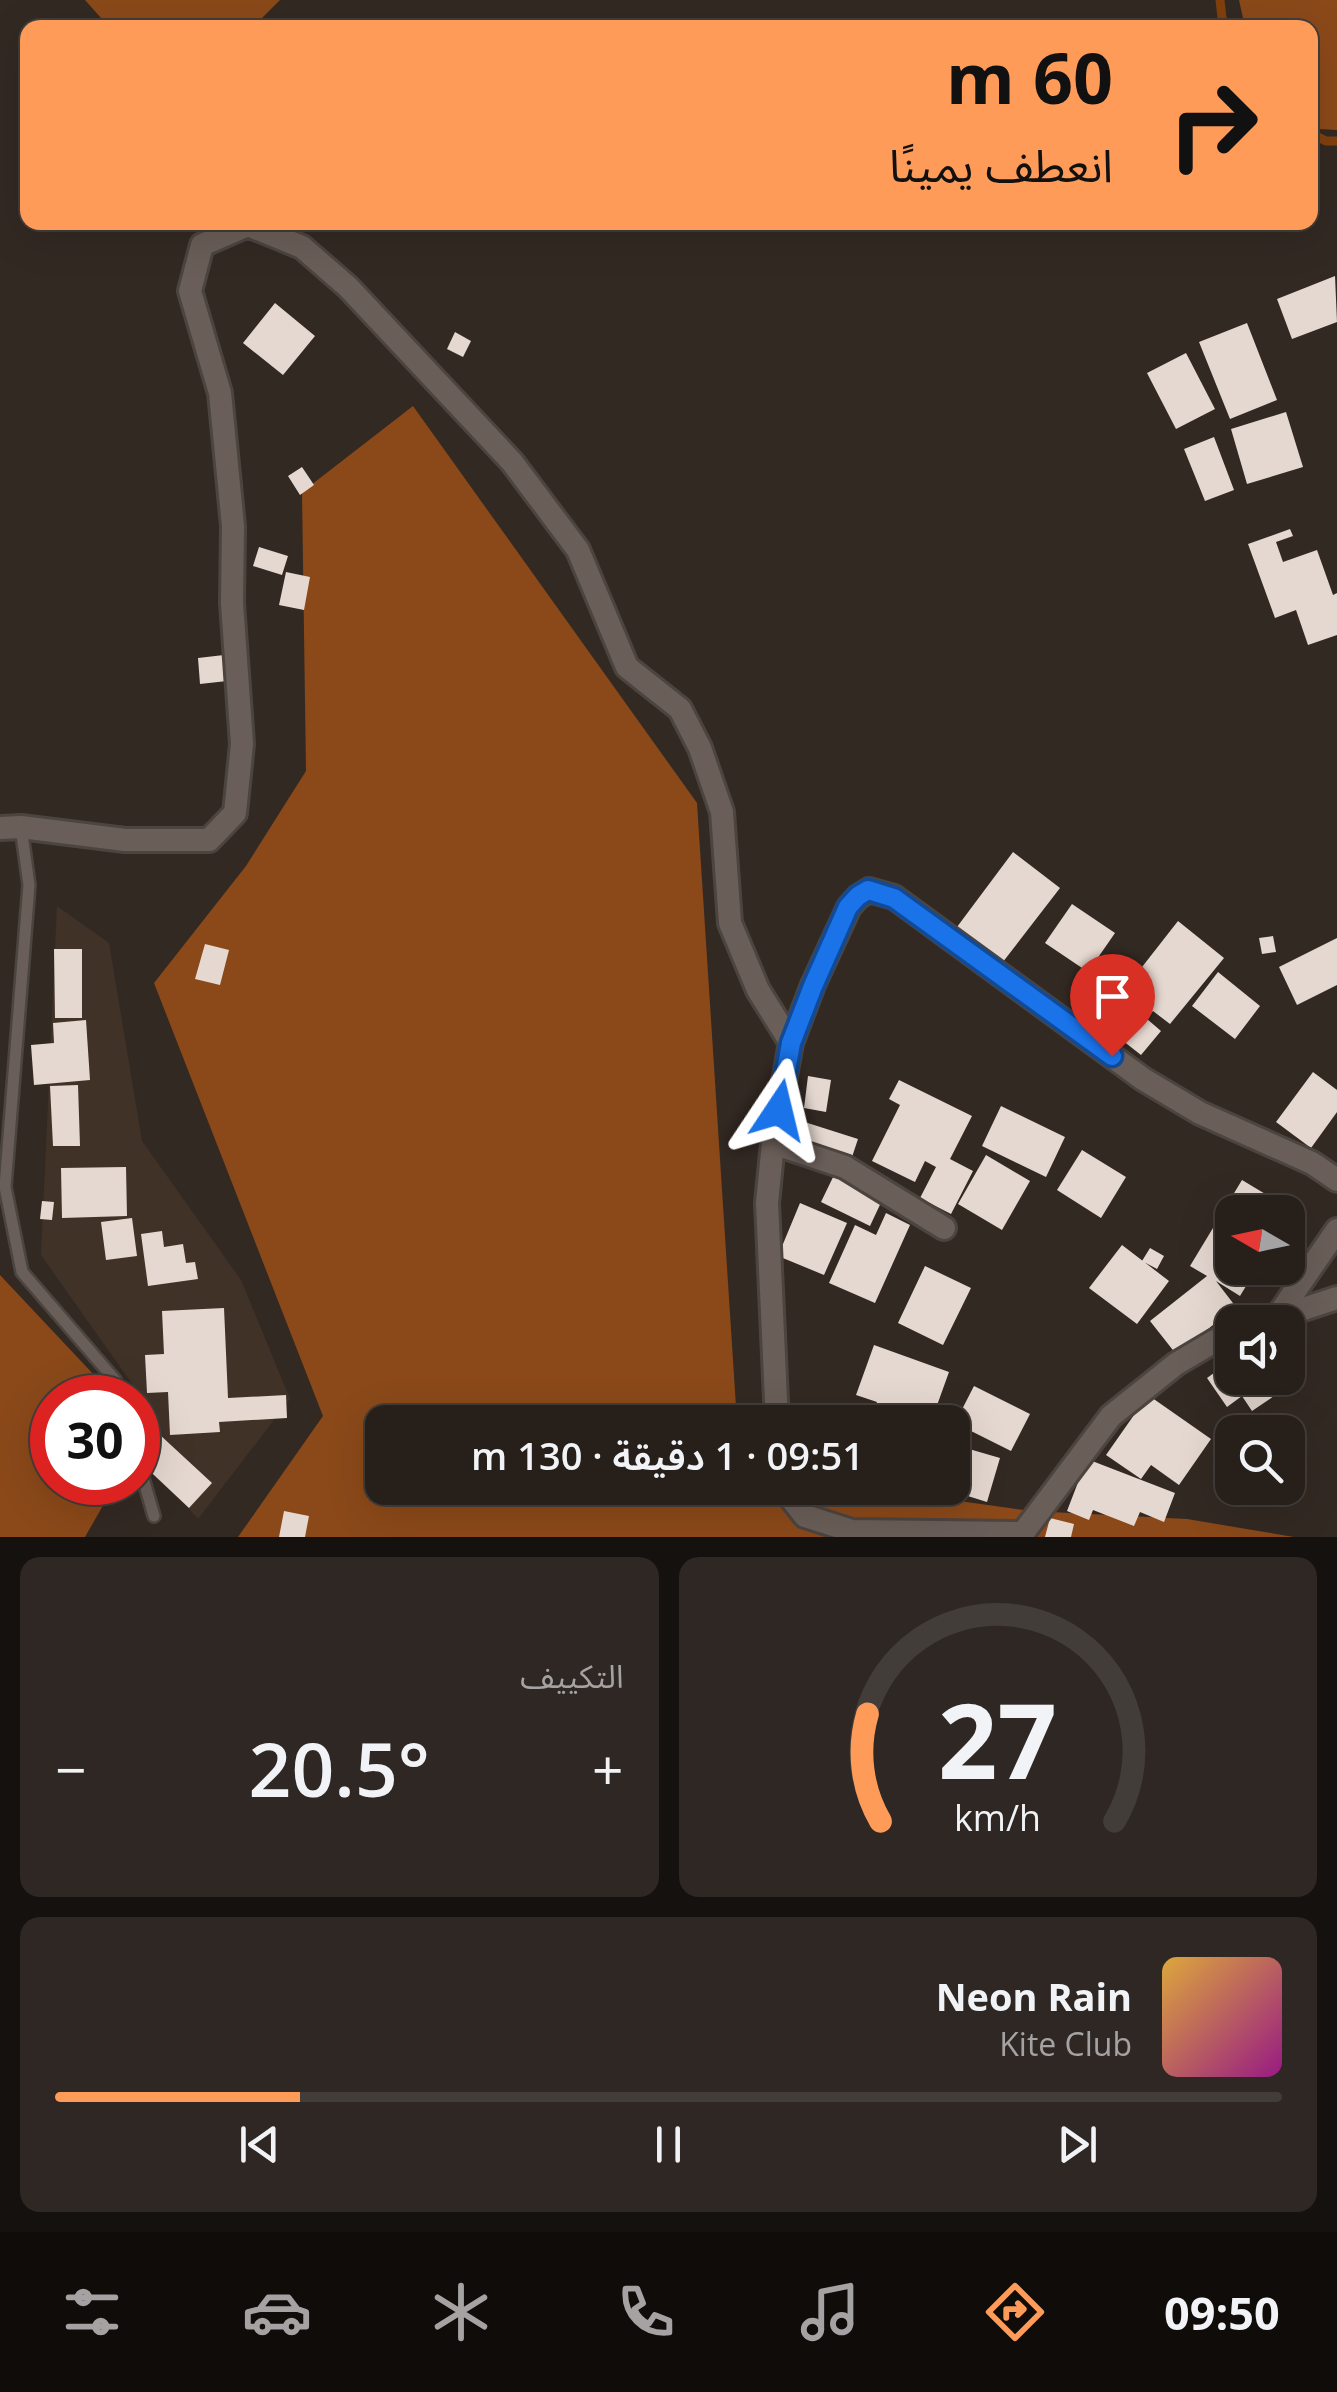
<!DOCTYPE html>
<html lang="ar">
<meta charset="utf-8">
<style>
:root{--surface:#261f1a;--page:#2e2723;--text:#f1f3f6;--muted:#a4a2a2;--line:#423d39;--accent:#fe9b59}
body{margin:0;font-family:"Open Sans","Noto Sans Arabic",sans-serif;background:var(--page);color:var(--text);direction:rtl;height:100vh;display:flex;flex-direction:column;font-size:38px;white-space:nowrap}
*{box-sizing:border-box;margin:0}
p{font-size:32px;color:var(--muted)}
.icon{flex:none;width:55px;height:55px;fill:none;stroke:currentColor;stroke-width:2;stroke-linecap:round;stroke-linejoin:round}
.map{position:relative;height:1537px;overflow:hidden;direction:ltr}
.panel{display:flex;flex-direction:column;gap:20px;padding:20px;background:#15110e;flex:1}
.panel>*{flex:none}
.guide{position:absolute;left:20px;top:20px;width:1298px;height:210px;border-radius:20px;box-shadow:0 10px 40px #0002,0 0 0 2px var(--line);direction:rtl;background:#fe9b59;color:#111;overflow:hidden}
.needle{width:65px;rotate:279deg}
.tools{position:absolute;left:1215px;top:1195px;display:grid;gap:20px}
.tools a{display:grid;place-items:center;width:90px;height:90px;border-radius:20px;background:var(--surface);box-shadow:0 10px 40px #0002,0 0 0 2px var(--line);font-size:50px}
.speed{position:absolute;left:30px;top:1375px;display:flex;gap:20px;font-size:50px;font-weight:700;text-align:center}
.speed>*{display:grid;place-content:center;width:130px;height:130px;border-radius:50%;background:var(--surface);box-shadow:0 10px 40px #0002,0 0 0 2px var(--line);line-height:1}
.speed .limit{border:15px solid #d22;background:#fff;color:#111}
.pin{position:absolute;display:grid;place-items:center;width:85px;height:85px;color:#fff;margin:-102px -42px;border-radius:50% 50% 50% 0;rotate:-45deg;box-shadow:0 0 10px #0007}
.pin .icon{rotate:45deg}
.me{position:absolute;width:110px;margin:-55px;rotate:10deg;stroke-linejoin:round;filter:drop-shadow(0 0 8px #0008)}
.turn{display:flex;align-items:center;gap:35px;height:210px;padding:0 40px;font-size:45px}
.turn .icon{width:130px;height:130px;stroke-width:2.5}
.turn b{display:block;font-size:70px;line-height:85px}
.big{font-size:75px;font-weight:600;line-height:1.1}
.panel .card{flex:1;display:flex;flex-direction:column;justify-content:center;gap:15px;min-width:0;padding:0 35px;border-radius:20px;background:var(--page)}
.panel .dial{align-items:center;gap:0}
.dial svg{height:260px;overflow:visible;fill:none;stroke:var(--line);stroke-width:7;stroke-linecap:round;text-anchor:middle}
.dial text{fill:var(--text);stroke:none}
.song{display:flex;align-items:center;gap:30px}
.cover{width:120px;height:120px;border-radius:15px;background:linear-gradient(135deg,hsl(40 70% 55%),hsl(310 70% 35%))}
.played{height:10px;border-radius:5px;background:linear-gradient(90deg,var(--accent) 20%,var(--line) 20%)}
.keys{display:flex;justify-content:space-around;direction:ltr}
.heat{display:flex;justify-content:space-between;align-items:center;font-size:55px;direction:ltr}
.panel .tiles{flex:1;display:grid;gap:20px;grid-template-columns:1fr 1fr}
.card:last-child{grid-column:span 2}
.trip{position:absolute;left:365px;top:1405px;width:605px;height:100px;border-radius:20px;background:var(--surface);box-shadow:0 10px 40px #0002,0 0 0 2px var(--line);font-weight:600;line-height:100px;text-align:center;direction:rtl}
.tabs{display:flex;height:160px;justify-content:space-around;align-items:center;background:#0f0c0a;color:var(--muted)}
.tabs .icon{width:70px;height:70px}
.tabs .on{color:var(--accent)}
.tabs b{font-size:45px;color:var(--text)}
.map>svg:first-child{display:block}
</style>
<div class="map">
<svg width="1337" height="1537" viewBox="0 0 1337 1537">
<rect width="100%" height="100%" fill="#332923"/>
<!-- built -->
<path fill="#413228" d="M57,906L109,943L142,1141L241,1280L290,1399L198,1519L150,1465L135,1388L41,1255Z"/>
<!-- forest -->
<path fill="#8b4919" d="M85,0H280L252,28L109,27Z
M1239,0H1337V130L1319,129L1310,122V28L1245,27Z
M413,406L697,803L737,1422H382V1488H867L1031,1511L1187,1519L1294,1537H238L323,1416L154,983L246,866L306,771L302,492Z
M0,1275L110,1392V1397L52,1398V1482L106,1483L105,1502L85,1537H0Z"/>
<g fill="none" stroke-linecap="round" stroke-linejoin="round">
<!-- stream -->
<path stroke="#81400d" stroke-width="9" d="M1220,0L1222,18L1227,28
M1310,133L1326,141H1337"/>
</g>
<!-- building -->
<path fill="#e5d8d0" d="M1335,276L1337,322L1292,339L1277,299Z
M275,303L315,336L283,375L243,343Z
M1247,323L1277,400L1230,419L1199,342Z
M455,332L471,341L463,357L447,349Z
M1186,353L1215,409L1176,429L1147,373Z
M1286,412L1303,467L1247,484L1231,429Z
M1214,437L1234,490L1205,501L1184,449Z
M302,467L314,485L300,495L288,476Z
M1290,529L1293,536L1276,542L1283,562L1317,550L1333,595L1337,593V635L1308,645L1296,610L1275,618L1248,544Z
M259,547L288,556L282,575L253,566Z
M286,572L310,577L304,610L279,605Z
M224,655L227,681L200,684L198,658Z
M1013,852L1060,888L999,967L954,931Z
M1072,904L1115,933L1088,972L1045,943Z
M1178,921L1224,958L1170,1024L1153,1011L1147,1019L1161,1031L1141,1055L1099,1022Z
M1273,936L1276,952L1262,954L1259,938Z
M1337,938V985L1297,1005L1279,967Z
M205,944L229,950L220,985L195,979Z
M54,949H82V1018H55Z
M1218,972L1260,1006L1235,1039L1192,1006Z
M86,1020L90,1080L34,1085L31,1045L54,1043L53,1023Z
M1313,1072L1337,1090V1112L1311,1148L1276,1122Z
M808,1076L831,1080L826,1112L804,1108Z
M899,1080L972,1116L950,1159L973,1171L951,1214L920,1198L936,1167L925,1161L915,1182L872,1161L900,1105L889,1099Z
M78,1085L80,1146H53L50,1086Z
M1001,1106L1065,1137L1046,1177L982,1146Z
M792,1118L858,1139L851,1160L786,1139Z
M1082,1150L1126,1177L1101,1218L1057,1190Z
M986,1155L1030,1181L1002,1230L958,1204Z
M126,1167L127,1216L62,1218L61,1168Z
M836,1171L885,1194L870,1226L821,1202Z
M1242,1180L1295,1212H1232V1268H1257L1240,1296L1216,1281L1236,1307L1176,1354L1150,1321L1207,1276L1190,1266Z
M42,1201L54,1202L52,1220L40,1219Z
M800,1203L847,1223L824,1275L778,1256Z
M886,1213L910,1225L875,1303L829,1283L855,1225L876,1235Z
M132,1218L137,1256L106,1260L101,1222Z
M162,1231L164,1247L183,1244L186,1263L195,1262L198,1279L148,1286L141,1234Z
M1122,1245L1169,1281L1137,1324L1089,1288Z
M1150,1248L1164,1256L1157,1269L1142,1261Z
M925,1266L971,1288L943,1345L898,1323Z
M224,1308L228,1398L286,1395L287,1418L219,1422L220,1432L170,1435L168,1392L147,1393L145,1355L164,1354L162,1311Z
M874,1345L949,1372L931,1422H897L872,1414L877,1402L856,1395Z
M1288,1357L1302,1377L1252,1411L1242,1396L1227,1407L1207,1378L1232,1360V1378H1288Z
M974,1386L1030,1414L1011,1451L955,1423Z
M1148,1395L1211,1439L1179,1485L1151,1465L1141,1479L1106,1455Z
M146,1422L212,1483L189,1508L138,1460V1432Z
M952,1444L1000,1458L987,1502L942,1488H952Z
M1087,1459L1175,1493L1164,1522L1140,1512L1134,1526L1093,1510L1089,1520L1067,1511Z
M284,1511L309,1516L305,1537H279Z
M1050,1518L1074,1524L1071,1537H1045Z"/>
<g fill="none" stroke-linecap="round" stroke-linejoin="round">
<!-- service casing -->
<g stroke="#4c443f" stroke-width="16">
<path id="service" d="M21,827L29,885L5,1187L22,1272L115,1380L120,1398
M138,1461L154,1516"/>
</g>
<!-- minor casing -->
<g stroke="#4c443f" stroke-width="28">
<path id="minor" d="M0,828L21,827L125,840H209L235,813L242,744L232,603L233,526L220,393L190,291L202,245L248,225L302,247L348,287L512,462L578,550L627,667L680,709L700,748L722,812L730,923L758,990L791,1043L773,1143
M791,1043L813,985L849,907L858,897L869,890L894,897L1143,1079L1200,1113L1312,1163L1337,1180
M1277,1317L1337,1230
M1276,1318L1337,1298
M777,1422L767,1203L773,1143L845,1167L944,1228
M783,1488L805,1516L852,1531L1023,1533L1111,1416L1176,1364L1213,1342L1232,1334"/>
</g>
<!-- service -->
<use href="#service" stroke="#6a5e58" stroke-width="11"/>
<!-- minor -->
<use href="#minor" stroke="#6a5e58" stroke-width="22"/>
</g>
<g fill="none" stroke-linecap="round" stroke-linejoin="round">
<!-- route casing -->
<g stroke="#114b97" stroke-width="25">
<path id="route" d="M779,1110L791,1043L813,986L848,907L858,896L868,890L894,898L1112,1056"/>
</g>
<!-- route -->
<use href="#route" stroke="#1a73e8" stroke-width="18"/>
</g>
</svg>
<div class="tools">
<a><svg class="needle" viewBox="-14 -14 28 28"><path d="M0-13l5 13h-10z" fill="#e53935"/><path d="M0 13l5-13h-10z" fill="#a4a2a2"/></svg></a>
<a><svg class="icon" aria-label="sound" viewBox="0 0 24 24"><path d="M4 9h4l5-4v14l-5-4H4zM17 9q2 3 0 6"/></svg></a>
<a><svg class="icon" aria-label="search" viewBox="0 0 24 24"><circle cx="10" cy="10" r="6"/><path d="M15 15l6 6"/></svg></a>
</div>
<div class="speed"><div class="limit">30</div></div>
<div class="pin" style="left:1112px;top:1056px;background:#d93025"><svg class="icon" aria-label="arrive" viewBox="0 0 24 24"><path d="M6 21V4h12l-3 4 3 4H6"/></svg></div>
<svg class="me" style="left:779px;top:1110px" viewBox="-20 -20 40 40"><path d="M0-17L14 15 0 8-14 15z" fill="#1a73e8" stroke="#fff" stroke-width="4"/></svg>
<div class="trip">09:51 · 1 دقيقة · 130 m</div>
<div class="guide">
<div class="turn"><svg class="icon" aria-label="right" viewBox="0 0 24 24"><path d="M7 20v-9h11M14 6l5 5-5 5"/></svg><div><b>60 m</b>انعطف يمينًا</div></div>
</div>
</div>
<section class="panel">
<div class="tiles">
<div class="card dial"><svg viewBox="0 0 100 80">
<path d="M14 69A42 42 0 1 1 86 69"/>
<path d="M14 69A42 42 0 0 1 10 36" stroke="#fe9b59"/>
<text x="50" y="56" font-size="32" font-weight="700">27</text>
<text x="50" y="72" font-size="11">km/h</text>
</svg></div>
<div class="card"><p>التكييف</p>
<div class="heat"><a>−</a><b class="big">20.5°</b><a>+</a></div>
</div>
<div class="card">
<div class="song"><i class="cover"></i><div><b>Neon Rain</b><p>Kite Club</p></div></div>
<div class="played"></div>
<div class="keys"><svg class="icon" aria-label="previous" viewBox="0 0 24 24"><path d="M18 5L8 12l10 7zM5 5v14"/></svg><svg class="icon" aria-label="pause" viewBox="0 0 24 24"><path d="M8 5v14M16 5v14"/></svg><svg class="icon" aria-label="next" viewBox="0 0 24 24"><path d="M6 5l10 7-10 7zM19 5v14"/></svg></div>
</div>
</div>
</section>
<nav class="tabs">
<b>09:50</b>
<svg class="icon on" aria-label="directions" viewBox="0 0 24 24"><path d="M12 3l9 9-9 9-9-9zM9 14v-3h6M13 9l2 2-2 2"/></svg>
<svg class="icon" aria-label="music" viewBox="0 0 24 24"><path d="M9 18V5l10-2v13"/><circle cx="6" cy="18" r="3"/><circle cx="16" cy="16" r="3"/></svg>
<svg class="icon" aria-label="phone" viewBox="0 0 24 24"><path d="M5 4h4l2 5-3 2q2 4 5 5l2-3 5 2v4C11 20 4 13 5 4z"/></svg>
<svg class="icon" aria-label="climate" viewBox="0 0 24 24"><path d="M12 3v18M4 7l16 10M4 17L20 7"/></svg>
<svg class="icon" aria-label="car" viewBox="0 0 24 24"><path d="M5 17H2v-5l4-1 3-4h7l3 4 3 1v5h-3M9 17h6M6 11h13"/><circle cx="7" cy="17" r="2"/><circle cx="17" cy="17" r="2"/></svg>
<svg class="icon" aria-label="filters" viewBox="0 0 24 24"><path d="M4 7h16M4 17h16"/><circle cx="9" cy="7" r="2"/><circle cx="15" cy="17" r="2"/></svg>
</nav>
